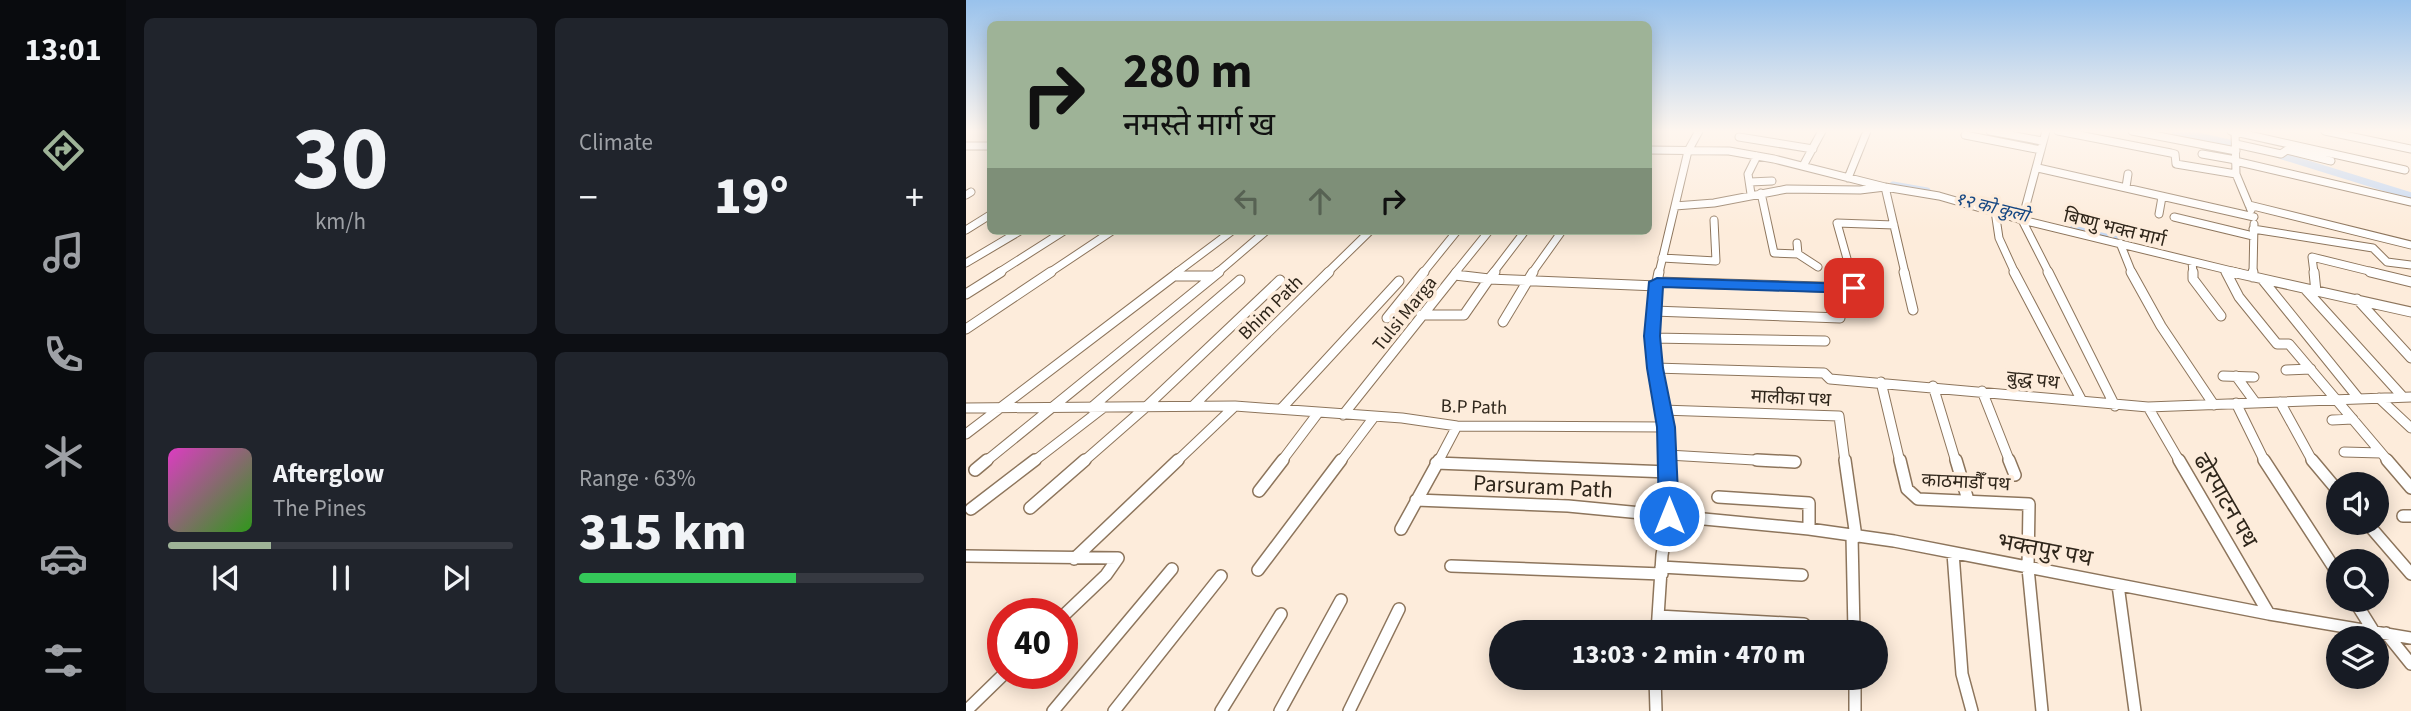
<!DOCTYPE html>
<meta charset="utf-8">
<style>
:root{--surface:#171b24;--page:#20242c;--text:#f1f3f6;--muted:#9ea1a6;--line:#363941;--accent:#9eb397}
body{margin:0;font-family:"Source Sans 3","Noto Sans Devanagari",sans-serif;background:var(--page);color:var(--text);height:100vh;display:flex;flex-direction:column;font-size:26px;white-space:nowrap}
*{box-sizing:border-box;margin:0}
p{font-size:23px;color:var(--muted)}
.icon{flex:none;width:38px;height:38px;fill:none;stroke:currentColor;stroke-width:2;stroke-linecap:round;stroke-linejoin:round}
.map{position:relative;flex:1;overflow:hidden}
.sheet{display:flex;flex-direction:column;gap:18px;padding:18px;background:#0d0f14;width:840px}
.sheet>*{flex:none}
.guide{position:absolute;left:21px;top:21px;width:665px;height:214px;border-radius:10px;box-shadow:0 4px 18px #0003;background:#9eb397;color:#111;overflow:hidden}
.buttons{position:absolute;left:1360px;top:472px;display:grid;gap:14px}
.buttons a{display:grid;place-items:center;width:63px;height:63px;border-radius:50%;background:var(--surface);box-shadow:0 4px 18px #0003;font-size:35px}
.speed{position:absolute;left:21px;top:598px;display:flex;gap:14px;font-size:35px;font-weight:700;text-align:center}
.speed>*{display:grid;place-content:center;width:91px;height:91px;border-radius:50%;background:var(--surface);box-shadow:0 4px 18px #0003;line-height:1}
.speed .limit{border:10px solid #d22;background:#fff;color:#111}
.pin{position:absolute;display:grid;place-items:center;width:60px;height:60px;color:#fff;margin:-30px;border-radius:14px;box-shadow:0 4px 10px #0006}
.me{position:absolute;width:77px;margin:-38px;rotate:0deg;stroke-linejoin:round;filter:drop-shadow(0 0 5px #0008)}
.turn{display:flex;align-items:center;gap:24px;height:147px;padding:0 21px;font-size:32px}
.turn .icon{width:91px;height:91px;stroke-width:2.5}
.turn b{display:block;font-size:49px;line-height:60px}
.lanes{display:flex;align-items:center;height:66px;padding:0 21px;background:#0003;justify-content:center;gap:35px;direction:ltr}
.lanes .off{opacity:.35}
.big{font-size:52px;font-weight:800;line-height:1.1}
.sheet .card{flex:1;display:flex;flex-direction:column;justify-content:center;gap:10px;min-width:0;padding:0 24px;border-radius:10px;background:var(--page)}
.sheet .dial{align-items:center;gap:0}
.dial b{font-size:91px;line-height:1}
.song{display:flex;align-items:center;gap:21px}
.cover{width:84px;height:84px;border-radius:10px;background:linear-gradient(135deg,hsl(310 70% 55%),hsl(110 70% 35%))}
.played{height:7px;border-radius:4px;background:linear-gradient(90deg,var(--accent) 30%,var(--line) 30%)}
.keys{display:flex;justify-content:space-around;direction:ltr}
.heat{display:flex;justify-content:space-between;align-items:center;font-size:38px;direction:ltr}
.charge{height:10px;border-radius:5px;background:linear-gradient(90deg,#34c759 63%,var(--line) 0)}
.sheet .tiles{flex:1;display:grid;gap:18px;grid-template-columns:repeat(2,1fr)}
.trip{position:absolute;left:523px;top:620px;width:399px;height:70px;border-radius:35px;background:var(--surface);box-shadow:0 4px 18px #0003;font-weight:800;line-height:70px;text-align:center}
main{display:flex;flex:1;min-height:0}
.tab-bar{display:flex;flex-direction:column;width:126px;justify-content:space-around;align-items:center;background:#090b0e;color:var(--muted)}
.tab-bar .icon{width:49px;height:49px}
.tab-bar .on{color:var(--accent)}
.tab-bar b{font-size:32px;color:var(--text)}
.map>svg:first-child{display:block}
</style>
<main>
<nav class="tab-bar">
<b>13:01</b>
<svg class="icon on" aria-label="directions" viewBox="0 0 24 24"><path d="M12 3l9 9-9 9-9-9zM9 14v-3h6M13 9l2 2-2 2"/></svg>
<svg class="icon" aria-label="music" viewBox="0 0 24 24"><path d="M9 18V5l10-2v13"/><circle cx="6" cy="18" r="3"/><circle cx="16" cy="16" r="3"/></svg>
<svg class="icon" aria-label="phone" viewBox="0 0 24 24"><path d="M5 4h4l2 5-3 2q2 4 5 5l2-3 5 2v4C11 20 4 13 5 4z"/></svg>
<svg class="icon" aria-label="climate" viewBox="0 0 24 24"><path d="M12 3v18M4 7l16 10M4 17L20 7"/></svg>
<svg class="icon" aria-label="car" viewBox="0 0 24 24"><path d="M5 17H2v-5l4-1 3-4h7l3 4 3 1v5h-3M9 17h6M6 11h13"/><circle cx="7" cy="17" r="2"/><circle cx="17" cy="17" r="2"/></svg>
<svg class="icon" aria-label="filters" viewBox="0 0 24 24"><path d="M4 7h16M4 17h16"/><circle cx="9" cy="7" r="2"/><circle cx="15" cy="17" r="2"/></svg>
</nav>
<section class="sheet">
<div class="tiles">
<div class="card dial"><b>30</b><p>km/h</p></div>
<div class="card"><p>Climate</p>
<div class="heat"><a>−</a><b class="big">19°</b><a>+</a></div>
</div>
<div class="card">
<div class="song"><i class="cover"></i><div><b>Afterglow</b><p>The Pines</p></div></div>
<div class="played"></div>
<div class="keys"><svg class="icon" aria-label="previous" viewBox="0 0 24 24"><path d="M18 5L8 12l10 7zM5 5v14"/></svg><svg class="icon" aria-label="pause" viewBox="0 0 24 24"><path d="M8 5v14M16 5v14"/></svg><svg class="icon" aria-label="next" viewBox="0 0 24 24"><path d="M6 5l10 7-10 7zM19 5v14"/></svg></div>
</div>
<div class="card"><p>Range · 63%</p><b class="big">315 km</b><div class="charge"></div></div>
</div>
</section>
<div class="map">
<svg width="1445" height="711" viewBox="0 0 1445 711">
<rect width="100%" height="100%" fill="#fdecdb"/>
<g fill="none" stroke-linecap="round" stroke-linejoin="round">
<!-- canal -->
<path stroke="#c2d6f2" stroke-width="7" d="M1209,131L1263,143
M1310,154L1445,196
M927,185L961,191
M1107,229L1151,240"/>
<!-- minor-far2 casing -->
<g stroke="#8d755c" stroke-width="9">
<path id="minor-far2" d="M1024,131L1076,141
M1080,131L1056,220L1083,273
M1092,131L1205,153L1209,154L1210,164L1270,174
M1166,131L1270,151
M1265,131L1439,170
M1269,131L1270,174L1285,210
M1359,131L1445,149
M999,135L1075,150
M773,137L847,149
M1270,144L1315,154L1321,150L1365,161
M0,146H24
M682,150L763,151L808,159L919,187L973,196L1056,220L1274,273
M1236,154L1270,160
M1269,161L1445,202
M837,166L856,131
M1072,168L1288,217
M882,178L901,131
M784,182L806,181
M1160,187L1162,174
M795,193L808,253L832,254L852,267
M785,194L782,174L791,156
M0,195L5,192
M1283,205L1445,245
M709,206L748,203L821,189L894,190L919,187L939,273
M1029,211L1033,238L1049,273
M1193,214L1196,197
M1208,217L1287,236
M1287,229L1407,248L1421,262L1445,265
M0,230L24,215
M831,243L832,254
M1154,243L1166,273
M696,258L750,261L748,220
M1226,262L1227,273
M0,263L54,231
M1259,270L1261,273
M32,273L98,231
M83,273L146,231
M210,273L266,231
M251,273L300,231
M361,273L404,231
M457,273L491,231
M489,273L523,231
M527,273L559,231
M566,273L596,231
M693,273L722,151L733,131
M885,273L871,223L928,225
M1287,273L1288,224
M1348,273L1346,257L1411,273"/>
</g>
<!-- minor-far1 casing -->
<g stroke="#8d755c" stroke-width="11">
<path id="minor-far1" d="M529,272L523,279L691,286
M693,272C678,335 698,398 702,462
M938,272L947,310
M1048,272L1116,401
M1082,272L1149,406
M1165,272L1195,326L1248,405
M1227,272V279L1255,316
M1260,272L1273,297L1311,344H1323L1423,462
M1266,272L1445,312
M1348,272L1350,292
M1404,272L1445,282
M248,276L253,272
M1287,277V272
M1296,279L1393,399
M691,282L889,288L884,272
M889,288L892,305
M1340,290L1437,397
M0,294L35,272
M1391,299L1445,358
M688,311L874,318
M455,315H498L523,279L489,275
M421,318L458,272
M537,322L567,272
M0,329L85,272
M686,338L859,341
M689,368L858,373L864,379L1182,407L1445,397
M1320,370L1345,369
M1257,376L1288,377
M1270,376L1289,402
M915,382L934,462
M967,386L990,462
M1016,391L1044,462
M1413,398L1445,428
M1314,402L1347,462
M1270,403L1299,462
M227,406L363,272
M1182,407L1214,462
M0,408L269,406L436,418L491,426L700,427
M125,408L274,280
M315,409L433,281
M696,410L873,416L879,462
M377,415L491,272
M1366,420L1387,419
M0,434L213,272
M1378,452L1415,453
M702,455L823,462
M19,462L248,276H209
M67,462L137,408
M117,462L181,406L314,280
M210,462L269,406
M315,462L352,413
M374,462L408,417
M472,462L491,426"/>
</g>
<!-- minor casing -->
<g stroke="#8d755c" stroke-width="14">
<path id="minor" d="M791,460L829,462
M879,460L890,537
M934,460L941,489L952,499L1063,504L1062,568L1076,711
M990,460L1002,500
M1043,460L1049,475
M1213,460L1303,614
M1298,460L1372,574
M1346,460L1372,491
M1421,460L1445,488
M470,463L703,472
M9,470L21,460
M293,491L317,460
M752,497L843,503V529
M450,500L602,506L843,529L928,541L1303,614L1445,638
M64,508L119,460
M5,509L69,460
M1437,516H1445
M1401,523L1445,574
M435,529L473,460
M886,536L888,632
M987,553L996,674L1006,711
M0,556L152,558
M108,559L212,460
M485,566L696,574
M695,567L836,575
M292,570L375,460
M1152,585L1169,711
M1388,600L1408,632
M692,616L838,624
M96,617L140,575L152,558
M691,632L696,555L703,516L702,460
M1420,633L1445,664
M689,677L690,711
M809,677L840,680
M889,677V711
M0,711L38,674
M87,711L206,569
M148,711L255,576
M255,711L315,614
M314,711L375,600
M383,711L433,609"/>
</g>
<!-- minor-far2 -->
<use href="#minor-far2" stroke="#fff" stroke-width="7"/>
<!-- minor-far1 -->
<use href="#minor-far1" stroke="#fff" stroke-width="9"/>
<!-- minor -->
<use href="#minor" stroke="#fff" stroke-width="11"/>
</g>
<!-- sky -->
<linearGradient id="sky" x2="0" y2="1"><stop stop-color="#99c2ec"/><stop offset="0.57" stop-color="#fef6ef"/><stop offset="1" stop-color="#fef6ef" stop-opacity="0"/></linearGradient>
<rect width="1445" height="230" fill="url(#sky)"/>
<!-- route -->
<path fill="#1a73e8" stroke="#114b97" stroke-width="2" d="M691,278L888,284L896,288L888,293L697,287L694,336L697,368L709,427L713,516L710,521L703,524L696,521L693,516L691,427L681,368L678,336L683,282Z"/>
<g text-anchor="middle" stroke-width="7" stroke-linejoin="round" paint-order="stroke">
<!-- far-water labels -->
<g font-size="18" font-style="italic" fill="#134581" stroke="#fdecdb">
<text transform="translate(1026 207) rotate(14)" y="6">१२ को कुलो</text>
</g>
<!-- street labels -->
<g font-size="19" fill="#2f261b" stroke="#fdecdb">
<text transform="translate(1149 227) rotate(14)" y="7">बिष्णु भक्त मार्ग</text>
<text transform="translate(304 307) rotate(-45)" y="7">Bhim Path</text>
<text transform="translate(438 313) rotate(-51)" y="7">Tulsi Marga</text>
<text transform="translate(1067 379) rotate(6)" y="7">बुद्ध पथ</text>
<text transform="translate(825 397) rotate(3)" y="7">मालीका पथ</text>
<text transform="translate(508 406) rotate(2)" y="7">B.P Path</text>
<text transform="translate(1000 481) rotate(3)" y="7">काठमाडौँ पथ</text>
</g>
<!-- near-street labels -->
<g font-size="23" fill="#2f261b" stroke="#fdecdb">
<text transform="translate(577 486) rotate(3)" y="8">Parsuram Path</text>
<text transform="translate(1260 500) rotate(60)" y="8">ढोरपाटन पथ</text>
<text transform="translate(1079 549) rotate(11)" y="8">भक्तपुर पथ</text>
</g>
</g>
</svg>
<div class="buttons">
<a><svg class="icon" aria-label="sound" viewBox="0 0 24 24"><path d="M4 9h4l5-4v14l-5-4H4zM17 9q2 3 0 6"/></svg></a>
<a><svg class="icon" aria-label="search" viewBox="0 0 24 24"><circle cx="10" cy="10" r="6"/><path d="M15 15l6 6"/></svg></a>
<a><svg class="icon" aria-label="layers" viewBox="0 0 24 24"><path d="M12 4l9 5-9 5-9-5zM3 14l9 5 9-5"/></svg></a>
</div>
<div class="speed"><div class="limit">40</div></div>
<div class="pin" style="left:888px;top:288px;background:#d93025"><svg class="icon" aria-label="arrive" viewBox="0 0 24 24"><path d="M6 21V4h12l-3 4 3 4H6"/></svg></div>
<svg class="me" style="left:703px;top:516px" viewBox="-20 -20 40 40"><circle r="17" fill="#1a73e8" stroke="#fff" stroke-width="3"/><path d="M0-11L8 9 0 5-8 9z" fill="#fff"/></svg>
<div class="trip">13:03 · 2 min · 470 m</div>
<div class="guide">
<div class="turn"><svg class="icon" aria-label="right" viewBox="0 0 24 24"><path d="M7 20v-9h11M14 6l5 5-5 5"/></svg><div><b>280 m</b>नमस्ते मार्ग ख</div></div>
<div class="lanes"><svg class="icon off" aria-label="left" viewBox="0 0 24 24"><path d="M17 20v-9H6M10 6l-5 5 5 5"/></svg><svg class="icon off" aria-label="ahead" viewBox="0 0 24 24"><path d="M12 20V5M6 11l6-6 6 6"/></svg><svg class="icon" aria-label="right" viewBox="0 0 24 24"><path d="M7 20v-9h11M14 6l5 5-5 5"/></svg></div>
</div>
</div>
</main>
